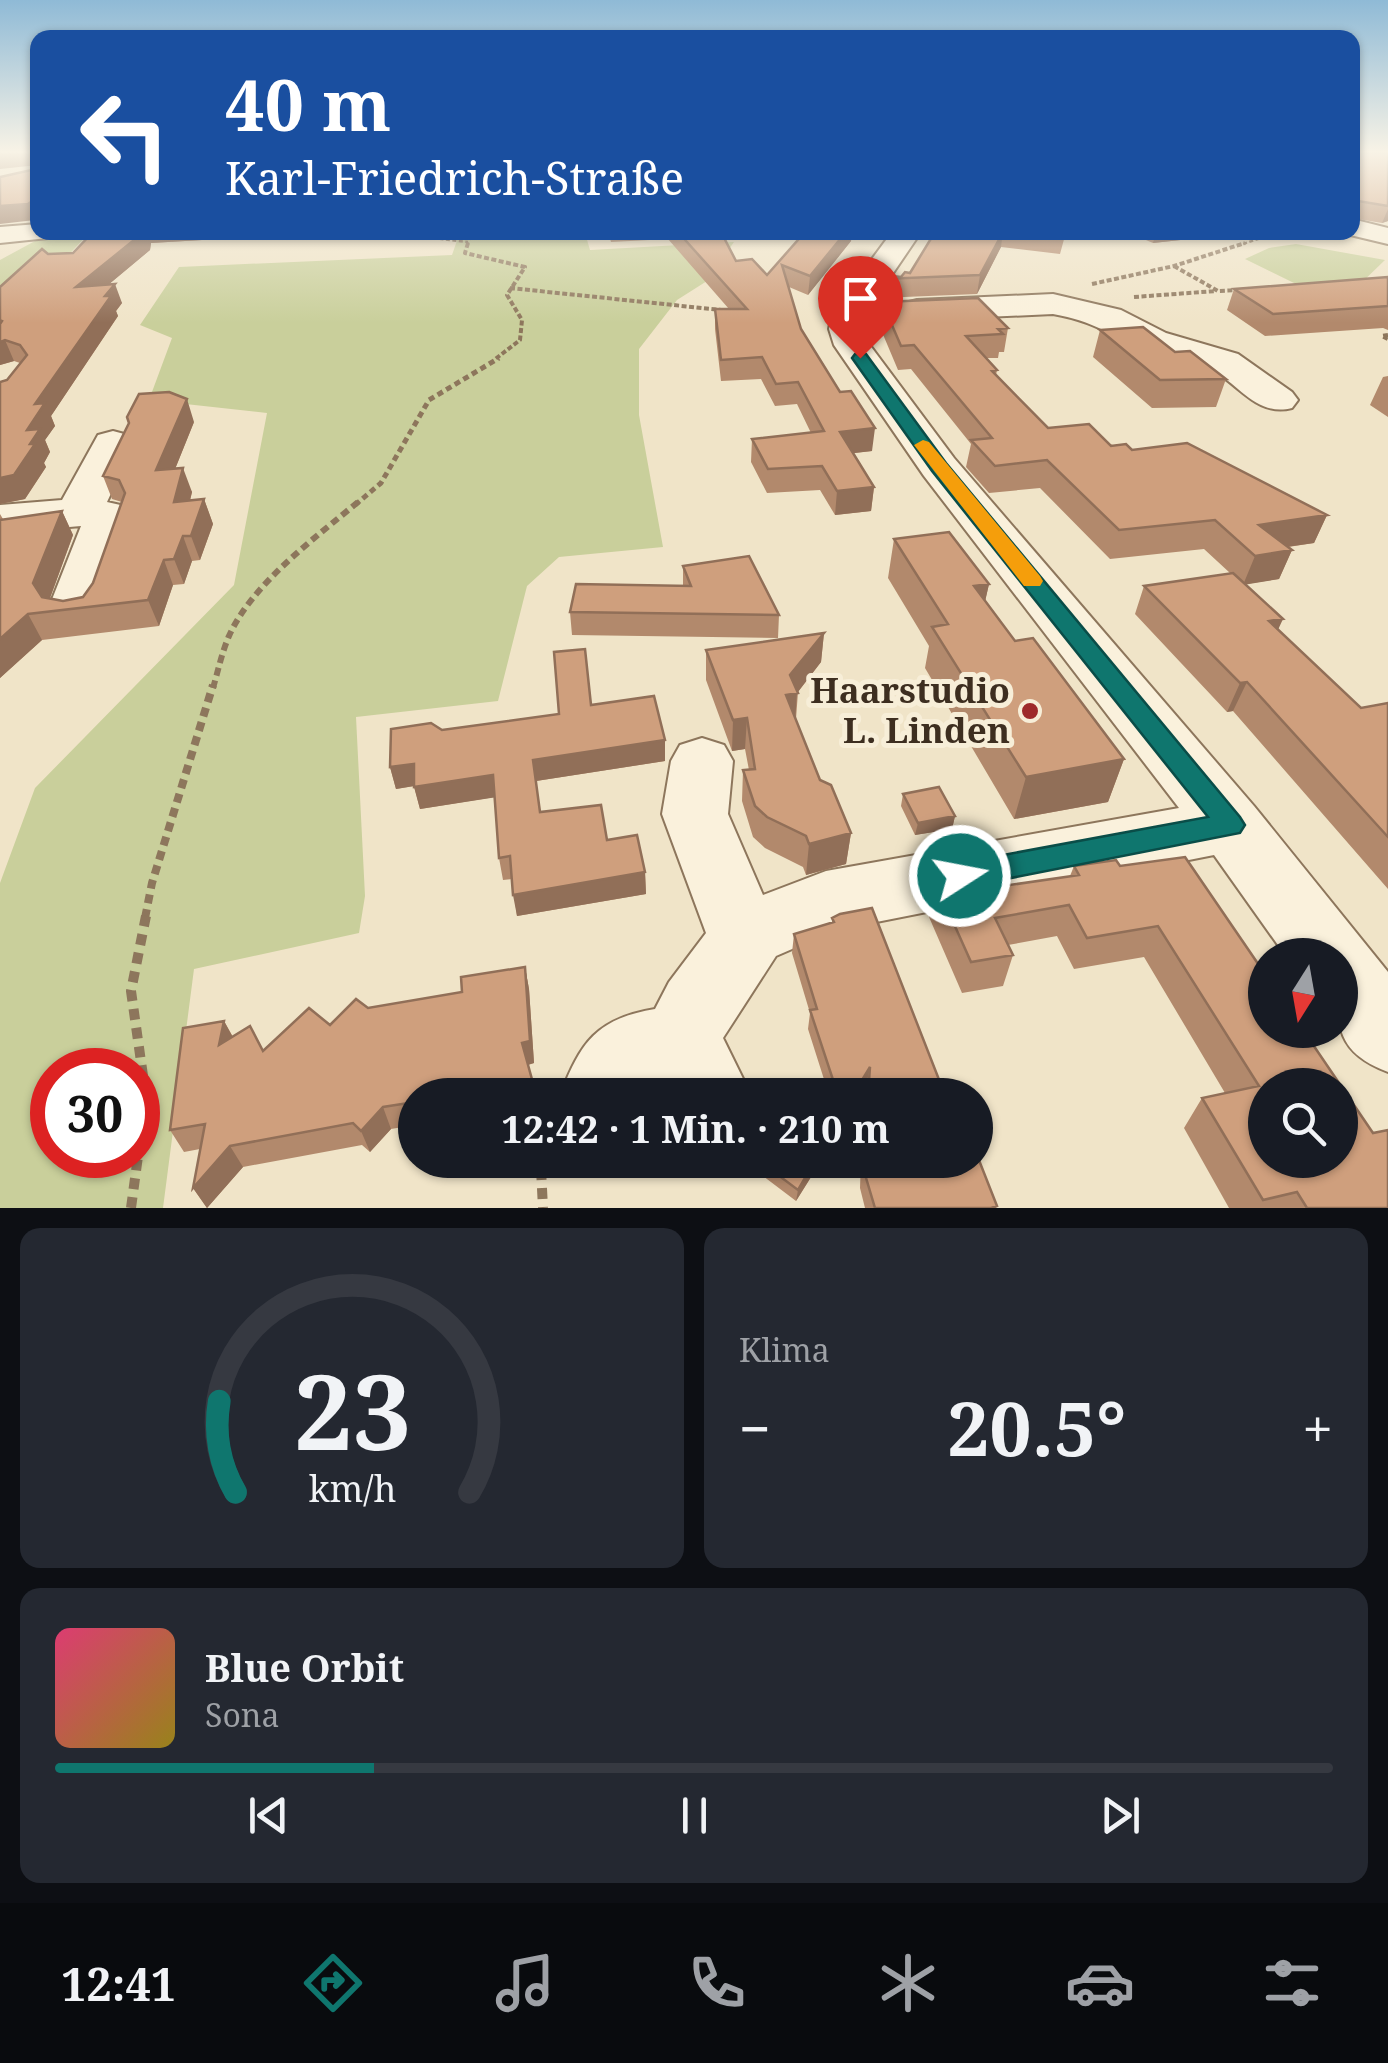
<!DOCTYPE html>
<html lang="de">
<meta charset="utf-8">
<style>
:root{--surface:#171b24;--page:#242831;--text:#f1f3f6;--muted:#9ea1a6;--line:#363941;--accent:#0f766e}
body{margin:0;font-family:"Noto Serif",serif;background:var(--page);color:var(--text);height:100vh;display:flex;flex-direction:column;font-size:38px;white-space:nowrap}
*{box-sizing:border-box;margin:0}
p{font-size:32px;color:var(--muted)}
.icon{flex:none;width:55px;height:55px;fill:none;stroke:currentColor;stroke-width:2;stroke-linecap:round;stroke-linejoin:round}
.map{position:relative;height:1208px;overflow:hidden}
.details{display:flex;flex-direction:column;gap:20px;padding:20px;background:#0d0f14;flex:1}
.details>*{flex:none}
.guide{position:absolute;left:30px;top:30px;width:1330px;height:210px;border-radius:20px;box-shadow:0 2px 8px #0004;background:#1a4fa0;color:#fff;overflow:hidden}
.needle{width:65px;rotate:191deg}
.tools{position:absolute;left:1248px;top:938px;display:grid;gap:20px}
.tools a{display:grid;place-items:center;width:110px;height:110px;border-radius:50%;background:var(--surface);box-shadow:0 2px 8px #0004;font-size:50px}
.speed{position:absolute;left:30px;top:1048px;display:flex;gap:20px;font-size:50px;font-weight:700;text-align:center}
.speed>*{display:grid;place-content:center;width:130px;height:130px;border-radius:50%;background:var(--surface);box-shadow:0 2px 8px #0004;line-height:1}
.speed .limit{border:15px solid #d22;background:#fff;color:#111}
.pin{position:absolute;display:grid;place-items:center;width:85px;height:85px;color:#fff;margin:-102px -42px;border-radius:50% 50% 50% 0;rotate:-45deg;box-shadow:0 0 10px #0007}
.pin .icon{rotate:45deg}
.me{position:absolute;width:110px;margin:-55px;rotate:79deg;stroke-linejoin:round;filter:drop-shadow(0 0 8px #0008)}
.turn{display:flex;align-items:center;gap:35px;height:210px;padding:0 30px;font-size:45px}
.turn .icon{width:130px;height:130px;stroke-width:2.5}
.turn b{display:block;font-size:70px;line-height:85px}
.big{font-size:75px;font-weight:700;line-height:1.1}
.details .card{flex:1;display:flex;flex-direction:column;justify-content:center;gap:15px;min-width:0;padding:0 35px;border-radius:20px;background:var(--page)}
.details .dial{align-items:center;gap:0}
.dial svg{height:260px;overflow:visible;fill:none;stroke:var(--line);stroke-width:7;stroke-linecap:round;text-anchor:middle}
.dial text{fill:var(--text);stroke:none}
.song{display:flex;align-items:center;gap:30px}
.cover{width:120px;height:120px;border-radius:15px;background:linear-gradient(135deg,hsl(340 70% 55%),hsl(50 70% 35%))}
.played{height:10px;border-radius:5px;background:linear-gradient(90deg,var(--accent) 25%,var(--line) 25%)}
.keys{display:flex;justify-content:space-around;direction:ltr}
.heat{display:flex;justify-content:space-between;align-items:center;font-size:55px;direction:ltr}
.details .tiles{flex:1;display:grid;gap:20px;grid-template-columns:1fr 1fr}
.card:last-child{grid-column:span 2}
.trip{position:absolute;left:398px;top:1078px;width:595px;height:100px;border-radius:50px;background:var(--surface);box-shadow:0 2px 8px #0004;font-weight:700;line-height:100px;text-align:center}
.dock{display:flex;height:160px;justify-content:space-around;align-items:center;background:#090b0e;color:var(--muted)}
.dock .icon{width:70px;height:70px}
.dock .on{color:var(--accent)}
.dock b{font-size:45px;color:var(--text)}
.map>svg:first-child{display:block}
</style>
<div class="map">
<svg width="1388" height="1208" viewBox="0 0 1388 1208">
<rect width="100%" height="100%" fill="#f0e4c8"/>
<!-- green -->
<path fill="#c9cf9b" fill-rule="evenodd" d="M460,232L585,233L590,250L734,242L707,281L677,300L639,349V415L663,547L559,557L527,586L498,701L356,717L365,896L359,933L194,969L163,1208H0V883L35,788L234,585L267,413L149,400L172,338L140,325L179,267L452,255ZM52,1070H138V1155H52Z
M88,234L28,299L0,305V260L35,241Z
M1296,244L1385,260L1355,289L1294,283L1245,259L1269,248Z"/>
<g fill="none" stroke-linecap="round" stroke-linejoin="round">
<!-- minor casing -->
<g stroke="#8d765c" stroke-width="4">
<path id="minor" d="M1352,219L1388,228V244L1342,233L1352,232Z
M38,224V232H52L48,238L0,243V227Z
M892,232H921L866,313L863,329L869,344L954,458L1254,806L1388,972V1072C1325,1048 1340,1014 1340,955H1285L1214,855L836,930L776,956L723,1038L751,1095H664L656,1087L647,1095H560C581,1043 595,1019 655,1009L669,982L706,933L662,814L671,761L680,745L702,738L724,745L733,761L728,814L763,895L826,871L1179,808L924,476L834,345L829,329L832,313Z
M1053,294L1121,310L1166,333L1238,354L1292,392L1298,400L1292,408C1257,417 1240,385 1212,370C1193,360 1167,356 1146,349C1111,336 1094,321 1053,314L917,320L905,317L900,310L905,303L917,300Z
M113,431L128,435L134,444L107,502L125,506L131,516L101,607L94,619L75,623L56,619L49,607L81,526L0,533V505L62,500L98,435Z"/>
</g>
<!-- path-far5 -->
<path stroke="#8d765c" stroke-width="2.5" stroke-dasharray="4 2.5" stroke-linecap="butt" d="M433,238L468,242
M467,246L472,232
M1237,246L1279,232"/>
<!-- path-far4 -->
<path stroke="#8d765c" stroke-width="4" stroke-dasharray="5 2.5" stroke-linecap="butt" d="M468,243L465,253L525,267L507,295L522,320L520,340L494,360
M1174,266L1218,291L1241,290
M1092,284L1174,266L1245,243
M510,288L721,310
M1134,297L1216,291
M1388,335L1382,336L1388,339"/>
<!-- path-far3 -->
<path stroke="#8d765c" stroke-width="5" stroke-dasharray="6 4" stroke-linecap="butt" d="M355,505L381,483L429,400L499,358"/>
<!-- path-far2 -->
<path stroke="#8d765c" stroke-width="6" stroke-dasharray="8 5" stroke-linecap="butt" d="M213,688C218,671 222,652 229,636C252,584 315,538 358,502"/>
<!-- path-far1 -->
<path stroke="#8d765c" stroke-width="8" stroke-dasharray="9 6" stroke-linecap="butt" d="M145,918L152,883L213,685"/>
<!-- path -->
<path stroke="#8d765c" stroke-width="10" stroke-dasharray="11 8" stroke-linecap="butt" d="M541,1169L543,1208
M131,1208L146,1097L131,991L146,916"/>
<!-- minor -->
<use href="#minor" fill="#faf1dc" fill-rule="evenodd"/>
</g>
<!-- wall -->
<path fill="#b2896c" d="M1352,153H1388V221L1382,223L1352,218Z
M93,232H236V238L151,243L150,250L109,284L122,303L116,311L118,316L51,416L55,426L45,440L50,452L44,463L46,467L25,499L0,504V382L7,380L20,363L14,361L0,365V287L48,254L73,253Z
M608,232H721L736,261L767,275L805,232H852L851,241L808,295L789,287L801,329L872,451L853,453L874,487L871,511L835,515L820,490L767,493L751,462L752,439L811,433L797,404L775,406L761,379L721,381L715,329V309H729L668,239L611,242Z
M935,232H1066L1060,254L1001,247L977,294L880,298L883,279L901,277L910,273Z
M1127,232H1218L1217,236L1153,243Z
M1388,277V330L1383,328L1265,336L1227,310L1234,289Z
M882,302L1008,328L1004,352H999L998,358H986L997,370L996,375L1048,428L1132,450L1327,515L1314,543L1288,547L1292,550L1279,579L1246,584L1278,630L1361,708L1388,703V889L1233,711L1227,712L1135,614L1144,586L1230,573L1204,549L1110,559L1040,488L989,493L966,467L971,444L911,369L898,370L879,325Z
M1100,330L1226,379L1216,407L1152,408L1093,357Z
M1388,376V417L1370,405L1383,377Z
M194,422L175,469L192,492L190,501L204,499L213,524L200,560L192,561L184,584L173,585L159,626L42,640L0,678V514L3,519L62,511L73,535L50,598L63,601L83,597L93,583L122,502L112,499L103,476Z
M894,539L989,584L985,601L1015,641L1124,759L1108,802L1014,819L925,668L929,646L888,578Z
M683,566L779,615L778,638L572,635L570,612L683,586Z
M824,633L821,662L798,692L796,719L820,780L851,833L846,864L806,875L803,867L765,848L753,837L742,801L743,770H749L745,749L732,751L706,680V650Z
M591,705L665,761L536,781L540,812L607,840L645,872L646,894L517,916L512,879L503,880L499,858L495,797L420,809L414,786L396,789L390,767L442,730L559,714Z
M903,794L955,816L952,829L915,835L901,806Z
M1074,866H1120L1388,1208H1229L1184,1128L1202,1098L1225,1093L1144,957L1074,969L1057,936L1008,945L1013,955L1003,986L962,993L929,917L937,886H1003L1070,876Z
M832,918L945,1095H865L866,1086L860,1095H829L808,1029L810,1013L792,953L794,934L832,922Z
M525,967L529,989L534,1063L528,1065L535,1095H415V1125L391,1129L370,1152L362,1145L243,1167L207,1208L193,1188L200,1149L184,1152L170,1130L224,1021L233,1037L263,1051L330,1025L368,1008L462,992Z
M751,1160H804L812,1166L811,1177L796,1201L750,1166Z
M861,1160H975L997,1206L996,1208H865L860,1188Z"/>
<!-- shaded-wall -->
<path fill="#916f58" d="M0,153H33L38,165L0,169Z
M38,197V218L35,220L0,224V206Z
M1388,209V221L1382,223Z
M144,232H236V238L151,243L150,250L83,306L76,287Z
M846,232H852L851,241L808,295L810,276Z
M1003,232L1001,247L977,294L980,275Z
M1156,232H1218L1217,236L1153,243Z
M115,284L122,303L116,311L118,316L51,416L55,426L45,440L50,452L44,463L46,467L25,499L0,504V478L27,430L35,404L105,296Z
M5,340L14,361L0,365V342Z
M187,399L194,422L165,494L156,470Z
M875,428L872,451L838,455L840,432Z
M183,468L192,492L183,527L174,502Z
M874,487L871,511L835,515L837,491Z
M204,499L213,524L200,560L191,536Z
M62,511L73,535L46,609L33,583Z
M1327,515L1314,543L1251,552L1259,525Z
M183,536L192,561L184,584L174,559Z
M1292,550L1279,579L1243,585L1255,556Z
M164,560L173,585L159,626L148,600Z
M989,584L980,624L974,586Z
M28,614L42,640L0,678V639Z
M1283,619L1270,647L1269,621Z
M824,633L821,662L797,693L795,723L786,695L790,675Z
M1247,682L1233,711L1227,712L1240,683Z
M747,718L745,749L732,751L733,720Z
M665,740V761L536,781L533,760Z
M1124,759L1108,802L1014,819L1026,777Z
M414,764L420,785L396,789L390,767Z
M493,775L497,797L420,809L414,787Z
M955,816L952,829L915,835L918,823Z
M851,833L846,864L806,875L809,844Z
M645,872L646,894L517,916L513,895Z
M525,967L529,989L534,1063L527,1065L522,1043Z
M224,1021L236,1043L219,1045Z
M870,1067L866,1086L860,1095H853Z
M383,1107L391,1129L370,1152L361,1131Z
M230,1146L243,1167L207,1208L193,1188Z
M812,1166L811,1177L796,1201L798,1190Z"/>
<!-- building -->
<path fill="#cf9f7d" stroke="#916f58" stroke-width="2.5" fill-rule="evenodd" d="M36,153H38V197L28,204L0,206V177L36,169Z
M1352,153H1388V206L1352,200Z
M93,232H144L76,287L115,284L105,296H111L35,404L45,403L27,430L40,429L30,444H35L14,475L0,478V382L7,380L27,355L20,345L5,340L0,342V324L2,321L0,320V287L42,249L48,254L73,253Z
M678,232H721L736,261L752,259L767,275L805,232H846L810,276L782,265L801,329L840,392L851,391L875,428L840,432L874,487L837,491L822,466L768,469L752,439L824,431L798,382L776,384L762,357L721,360L715,309H747Z
M935,232H1003L980,275L883,279L885,275L901,277L905,272L910,273Z
M1036,232H1064V236Z
M1388,277V306L1273,314L1234,289Z
M978,298L1008,328L998,329L1003,334L966,336L997,370L992,371L1048,428L1089,424L1111,446L1126,444L1132,450L1187,443L1327,515L1259,525L1292,550L1255,556L1215,520L1119,530L1047,460L995,466L971,440L992,438L914,345L901,346L882,302Z
M1143,327L1175,352L1190,351L1226,379L1160,380L1100,330Z
M169,392L187,399L156,470L183,468L174,502L204,499L191,536H183L174,559L164,560L148,600L28,614L0,639V520L62,511L33,583L42,597L63,601L83,597L93,583L125,493L119,480L103,476L129,423L127,417L139,394Z
M949,532L989,584L974,586L1015,641L1033,638L1124,759L1026,777L932,627L948,624L894,539Z
M749,556L779,615L570,612L576,584L691,586L683,566Z
M1233,573L1283,619L1269,621L1361,708L1388,703V837L1247,682L1240,683L1144,586Z
M824,633L790,675L798,693L786,695L820,780L831,785L851,833L809,844L806,836L767,817L755,806L743,770L755,769L747,718L733,720L706,650Z
M585,649L591,705L654,696L665,740L533,760L540,812L601,805L607,840L637,835L645,872L513,895L510,856L499,858L493,775L414,787V764L390,767L391,729L431,723L442,730L559,714L554,652Z
M939,787L955,816L918,823L903,794Z
M1185,857L1265,974V1030H1303L1373,1133L1388,1130V1208H1307L1297,1192L1263,1200L1202,1098L1259,1086L1158,926L1087,938L1069,905L995,918L1013,955L971,962L937,886L997,876L1003,886L1079,875L1074,866L1116,860L1120,866ZM1265,1085H1340V1160H1265Z
M872,908L945,1095H868L870,1067L853,1095H838L810,1010L817,1009L794,934L834,922L832,918L840,914Z
M525,967L530,1041L522,1043L533,1083L460,1095H415V1102L383,1107L361,1131L353,1123L230,1146L193,1188L205,1124L170,1130L183,1028L224,1021L219,1045L250,1026L263,1051L309,1008L330,1025L356,999L368,1008L462,992L461,977Z
M975,1150L997,1206L991,1208H875L864,1171V1160H975Z
M758,1160H804L812,1166L798,1190Z"/>
<!-- sky -->
<linearGradient id="sky" x2="0" y2="1"><stop stop-color="#8fbad6"/><stop offset="0.47" stop-color="#f8f3e6"/><stop offset="1" stop-color="#f8f3e6" stop-opacity="0"/></linearGradient>
<rect width="1388" height="323" fill="url(#sky)"/>
<!-- route -->
<path fill="#0f766e" stroke="#0a4d48" stroke-width="2.5" d="M855,354H866L946,463L1240,817L1245,825L1240,833L960,888L950,885L945,876L950,867L960,863L1208,817L932,471L852,358Z"/>
<!-- slow -->
<path fill="#f59e0b" d="M923,440L929,442L1040,576L1043,581L1040,586H1024L914,445Z"/>
<!-- markers -->
<circle fill="#9e2a2b" stroke="#f7eed8" stroke-width="4" cx="1030" cy="711" r="10"/>
<g text-anchor="middle" stroke-width="10" stroke-linejoin="round" paint-order="stroke">
<!-- poi labels -->
<g font-size="35" font-weight="bold" fill="#3d2e20" stroke="#f7eed8" text-anchor="end">
<text x="1010" y="703">Haarstudio<tspan x="1010" dy="40">L. Linden</tspan></text>
</g>
</g>
</svg>
<div class="tools">
<a><svg class="needle" viewBox="-14 -14 28 28"><path d="M0-13l5 13h-10z" fill="#e53935"/><path d="M0 13l5-13h-10z" fill="#9ea1a6"/></svg></a>
<a><svg class="icon" aria-label="search" viewBox="0 0 24 24"><circle cx="10" cy="10" r="6"/><path d="M15 15l6 6"/></svg></a>
</div>
<div class="speed"><div class="limit">30</div></div>
<div class="pin" style="left:860px;top:358px;background:#d93025"><svg class="icon" aria-label="arrive" viewBox="0 0 24 24"><path d="M6 21V4h12l-3 4 3 4H6"/></svg></div>
<svg class="me" style="left:960px;top:876px" viewBox="-20 -20 40 40"><circle r="17" fill="#0f766e" stroke="#fff" stroke-width="3"/><path d="M0-11L8 9 0 5-8 9z" fill="#fff"/></svg>
<div class="trip">12:42 · 1 Min. · 210 m</div>
<div class="guide">
<div class="turn"><svg class="icon" aria-label="left" viewBox="0 0 24 24"><path d="M17 20v-9H6M10 6l-5 5 5 5"/></svg><div><b>40 m</b>Karl-Friedrich-Straße</div></div>
</div>
</div>
<section class="details">
<div class="tiles">
<div class="card dial"><svg viewBox="0 0 100 80">
<path d="M14 69A42 42 0 1 1 86 69"/>
<path d="M14 69A42 42 0 0 1 9 41" stroke="#0f766e"/>
<text x="50" y="56" font-size="32" font-weight="700">23</text>
<text x="50" y="72" font-size="11">km/h</text>
</svg></div>
<div class="card"><p>Klima</p>
<div class="heat"><a>−</a><b class="big">20.5°</b><a>+</a></div>
</div>
<div class="card">
<div class="song"><i class="cover"></i><div><b>Blue Orbit</b><p>Sona</p></div></div>
<div class="played"></div>
<div class="keys"><svg class="icon" aria-label="previous" viewBox="0 0 24 24"><path d="M18 5L8 12l10 7zM5 5v14"/></svg><svg class="icon" aria-label="pause" viewBox="0 0 24 24"><path d="M8 5v14M16 5v14"/></svg><svg class="icon" aria-label="next" viewBox="0 0 24 24"><path d="M6 5l10 7-10 7zM19 5v14"/></svg></div>
</div>
</div>
</section>
<nav class="dock">
<b>12:41</b>
<svg class="icon on" aria-label="directions" viewBox="0 0 24 24"><path d="M12 3l9 9-9 9-9-9zM9 14v-3h6M13 9l2 2-2 2"/></svg>
<svg class="icon" aria-label="music" viewBox="0 0 24 24"><path d="M9 18V5l10-2v13"/><circle cx="6" cy="18" r="3"/><circle cx="16" cy="16" r="3"/></svg>
<svg class="icon" aria-label="phone" viewBox="0 0 24 24"><path d="M5 4h4l2 5-3 2q2 4 5 5l2-3 5 2v4C11 20 4 13 5 4z"/></svg>
<svg class="icon" aria-label="climate" viewBox="0 0 24 24"><path d="M12 3v18M4 7l16 10M4 17L20 7"/></svg>
<svg class="icon" aria-label="car" viewBox="0 0 24 24"><path d="M5 17H2v-5l4-1 3-4h7l3 4 3 1v5h-3M9 17h6M6 11h13"/><circle cx="7" cy="17" r="2"/><circle cx="17" cy="17" r="2"/></svg>
<svg class="icon" aria-label="filters" viewBox="0 0 24 24"><path d="M4 7h16M4 17h16"/><circle cx="9" cy="7" r="2"/><circle cx="15" cy="17" r="2"/></svg>
</nav>
